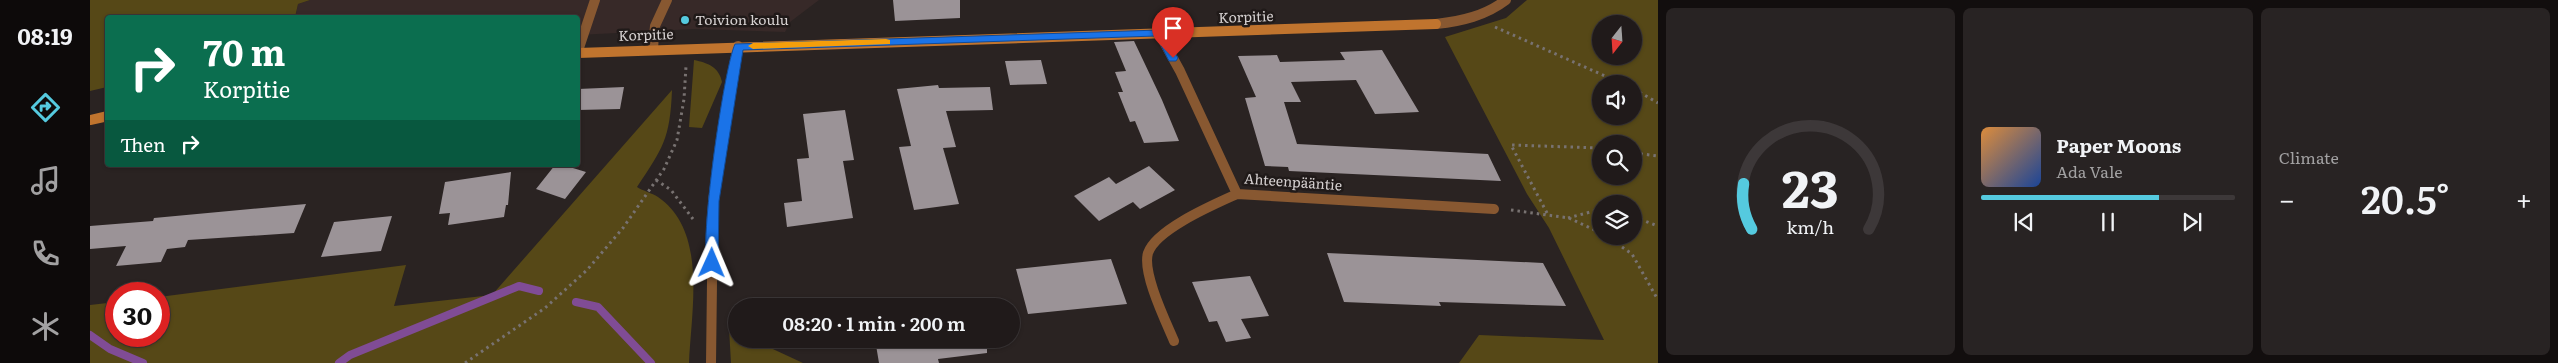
<!DOCTYPE html>
<meta charset="utf-8">
<style>
:root{--surface:#201a1a;--page:#282323;--text:#f1f3f6;--muted:#a2a1a2;--line:#3d3839;--accent:#55cadf}
body{margin:0;font-family:Literata,serif;background:var(--page);color:var(--text);height:100vh;display:flex;flex-direction:column;font-size:19px;white-space:nowrap}
*{box-sizing:border-box;margin:0}
p{font-size:16px;color:var(--muted)}
.icon{flex:none;width:28px;height:28px;fill:none;stroke:currentColor;stroke-width:2;stroke-linecap:round;stroke-linejoin:round}
.map{position:relative;flex:1;overflow:hidden}
.details{display:flex;flex-direction:column;gap:8px;padding:8px;background:#120e0e;width:900px}
.details>*{flex:none}
.hud{position:absolute;left:15px;top:15px;width:475px;height:152px;border-radius:5px;box-shadow:0 1px 4px #0004,0 0 0 1px var(--line);background:#0b6e4f;color:#fff;overflow:hidden}
.needle{width:32px;rotate:197deg}
.controls{position:absolute;left:1502px;top:15px;display:grid;gap:10px}
.controls a{display:grid;place-items:center;width:50px;height:50px;border-radius:50%;background:var(--surface);box-shadow:0 1px 4px #0004,0 0 0 1px var(--line);font-size:25px}
.speed{position:absolute;left:15px;top:282px;display:flex;gap:10px;font-size:25px;font-weight:700;text-align:center}
.speed>*{display:grid;place-content:center;width:65px;height:65px;border-radius:50%;background:var(--surface);box-shadow:0 1px 4px #0004,0 0 0 1px var(--line);line-height:1}
.speed .limit{border:8px solid #d22;background:#fff;color:#111}
.pin{position:absolute;display:grid;place-items:center;width:42px;height:42px;color:#fff;margin:-51px -21px;border-radius:50% 50% 50% 0;rotate:-45deg;box-shadow:0 0 5px #0007}
.pin .icon{rotate:45deg}
.me{position:absolute;width:55px;margin:-28px;rotate:1deg;stroke-linejoin:round;filter:drop-shadow(0 0 4px #0008)}
.turn{display:flex;align-items:center;gap:18px;height:105px;padding:0 15px;font-size:22px}
.turn .icon{width:65px;height:65px;stroke-width:2.5}
.turn b{display:block;font-size:35px;line-height:42px}
.then{display:flex;align-items:center;height:48px;padding:0 15px;background:#0003;gap:10px;font-size:19px}
.big{font-size:38px;font-weight:600;line-height:1.1}
.details .tile{flex:1;display:flex;flex-direction:column;justify-content:center;gap:8px;min-width:0;padding:0 18px;border-radius:8px;background:var(--page)}
.details .dial{align-items:center;gap:0}
.dial svg{height:130px;overflow:visible;fill:none;stroke:var(--line);stroke-width:7;stroke-linecap:round;text-anchor:middle}
.dial text{fill:var(--text);stroke:none}
.song{display:flex;align-items:center;gap:15px}
.cover{width:60px;height:60px;border-radius:8px;background:linear-gradient(135deg,hsl(30 70% 55%),hsl(220 70% 35%))}
.played{height:5px;border-radius:2px;background:linear-gradient(90deg,var(--accent) 70%,var(--line) 70%)}
.keys{display:flex;justify-content:space-around;direction:ltr}
.heat{display:flex;justify-content:space-between;align-items:center;font-size:28px;direction:ltr}
.details .tiles{flex:1;display:grid;gap:8px;grid-template-columns:repeat(3,1fr)}
.trip{position:absolute;left:638px;top:298px;width:292px;height:50px;border-radius:25px;background:var(--surface);box-shadow:0 1px 4px #0004,0 0 0 1px var(--line);font-weight:600;line-height:50px;text-align:center}
main{display:flex;flex:1;min-height:0}
.menu{display:flex;flex-direction:column;width:90px;justify-content:space-around;align-items:center;background:#0d0a0a;color:var(--muted)}
.menu .icon{width:35px;height:35px}
.menu .on{color:var(--accent)}
.menu b{font-size:22px;color:var(--text)}
.map>svg:first-child{display:block}
</style>
<main>
<nav class="menu">
<b>08:19</b>
<svg class="icon on" aria-label="directions" viewBox="0 0 24 24"><path d="M12 3l9 9-9 9-9-9zM9 14v-3h6M13 9l2 2-2 2"/></svg>
<svg class="icon" aria-label="music" viewBox="0 0 24 24"><path d="M9 18V5l10-2v13"/><circle cx="6" cy="18" r="3"/><circle cx="16" cy="16" r="3"/></svg>
<svg class="icon" aria-label="phone" viewBox="0 0 24 24"><path d="M5 4h4l2 5-3 2q2 4 5 5l2-3 5 2v4C11 20 4 13 5 4z"/></svg>
<svg class="icon" aria-label="climate" viewBox="0 0 24 24"><path d="M12 3v18M4 7l16 10M4 17L20 7"/></svg>
</nav>
<div class="map">
<svg width="1568" height="363" viewBox="0 0 1568 363">
<rect width="100%" height="100%" fill="#2a2322"/>
<!-- built -->
<path fill="#372928" d="M220,0H729L700,22L695,32L604,29L488,35V18H205L208,4Z"/>
<!-- green -->
<path fill="#564817" fill-rule="evenodd" d="M0,0H220L208,4L205,17L18,18L17,87L0,91Z
M1437,0H1568V363H1369L1389,335L1514,340L1459,228L1437,194L1355,37L1416,18ZM1511,24H1544V56H1511ZM1511,84H1544V116H1511ZM1511,144H1544V176H1511ZM1511,204H1544V236H1511Z
M604,60C618,63 629,67 632,82L612,128L599,127Z
M582,90C580,139 573,148 547,187C553,191 562,193 568,197C618,231 601,311 599,363H0V305L26,302V336H69V297L316,265L304,306L402,295Z
M639,328L646,332V339H661L713,363H641Z"/>
<g fill="none" stroke-linecap="round" stroke-linejoin="round">
<!-- stream -->
<path stroke="#804c95" stroke-width="8" d="M486,302L508,307L561,363
M0,335L20,349L53,363
M249,363L260,355L429,286L449,291"/>
</g>
<!-- building -->
<path fill="#9b9397" d="M803,0H870V18L805,21Z
M1044,41L1072,100L1089,141L1054,143L1045,121L1040,122L1028,92H1033L1025,72L1036,71L1024,42Z
M1292,50L1329,112L1285,114L1266,80L1201,82L1211,102H1194L1207,144L1398,154L1411,181L1199,171L1198,167L1175,166L1155,98L1166,97L1148,56L1187,55L1190,62L1255,60L1250,52Z
M951,60L957,84L920,85L915,61Z
M848,85L849,88L900,87L903,110L856,111L866,147L853,148L869,204L824,210L809,147L821,146L807,89Z
M534,87L530,109L488,110V89Z
M755,110L764,160L753,161L763,218L697,227L694,203L712,201L707,159L719,158L713,114Z
M465,165H473L496,172L475,199L446,189Z
M1059,166L1085,190L1050,209L1043,202L1009,221L984,196L1019,177L1026,184Z
M421,172L418,205H416L414,217L358,225L360,213L349,214L355,182Z
M216,204L204,233L98,240L95,247L77,249L71,262L26,266L36,246L0,249V226L63,221L64,218Z
M302,216L291,251L231,257L244,222Z
M1237,253L1453,263L1476,306L1349,302L1351,306L1254,302Z
M1021,259L1037,304L938,314L926,269Z
M1160,276L1179,316L1151,319L1161,338L1136,342L1127,321L1119,322L1102,282Z
M785,339H897V353L848,359L849,363H789Z"/>
<g fill="none" stroke-linecap="round" stroke-linejoin="round">
<!-- path -->
<path stroke="#787271" stroke-width="3" stroke-dasharray="2.5 4" stroke-linecap="butt" d="M1405,27L1533,84
M1544,89L1568,103
M1544,153L1568,156
M566,180L581,190L603,219
M1421,210L1479,218L1511,233
M1457,213L1421,145L1511,148
M1544,217L1568,226
M1478,218L1504,211L1511,212
M1516,236L1542,254L1568,300
M375,363L455,308L497,270L533,228L574,169L587,140L594,99L596,66"/>
<!-- lane -->
<path stroke="#885831" stroke-width="10" d="M563,48L565,26L577,0
M488,51L505,0"/>
<!-- street -->
<path stroke="#885831" stroke-width="10" d="M1346,24C1372,21 1395,16 1416,0
M1069,33L1090,71L1147,194L1404,209
M1084,341C1076,322 1052,273 1058,253C1066,229 1125,204 1147,194
M621,363L623,201L638,96L648,46"/>
<!-- secondary -->
<path stroke="#c0742e" stroke-width="10" d="M488,53L1346,24
M0,120L18,116"/>
</g>
<!-- route -->
<path fill="#1a73e8" stroke="#114b97" d="M1069,30L1072,31L1088,58L1086,61H1079L1066,36L653,50L629,201L628,263L622,268L618,266C608,247 634,67 645,44Z"/>
<!-- slow -->
<path fill="#f59e0b" d="M796,39L800,40V44L663,49L658,46L663,43Z"/>
<!-- markers -->
<circle fill="#55cadf" stroke="#201a19" stroke-width="2" cx="595" cy="20" r="5"/>
<g text-anchor="middle" stroke-width="5" stroke-linejoin="round" paint-order="stroke">
<!-- street labels -->
<g font-size="14" fill="#d5d0d0" stroke="#201a19">
<text transform="translate(1156 17) rotate(-2)" y="5">Korpitie</text>
<text transform="translate(556 35) rotate(-2)" y="5">Korpitie</text>
<text transform="translate(1203 182) rotate(4)" y="5">Ahteenpääntie</text>
</g>
<!-- poi labels -->
<g font-size="14" fill="#d5d0d0" stroke="#201a19" text-anchor="start">
<text x="605" y="25">Toivion koulu</text>
</g>
</g>
</svg>
<div class="controls">
<a><svg class="needle" viewBox="-14 -14 28 28"><path d="M0-13l5 13h-10z" fill="#e53935"/><path d="M0 13l5-13h-10z" fill="#a2a1a2"/></svg></a>
<a><svg class="icon" aria-label="sound" viewBox="0 0 24 24"><path d="M4 9h4l5-4v14l-5-4H4zM17 9q2 3 0 6"/></svg></a>
<a><svg class="icon" aria-label="search" viewBox="0 0 24 24"><circle cx="10" cy="10" r="6"/><path d="M15 15l6 6"/></svg></a>
<a><svg class="icon" aria-label="layers" viewBox="0 0 24 24"><path d="M12 4l9 5-9 5-9-5zM3 14l9 5 9-5"/></svg></a>
</div>
<div class="speed"><div class="limit">30</div></div>
<div class="pin" style="left:1083px;top:58px;background:#d93025"><svg class="icon" aria-label="arrive" viewBox="0 0 24 24"><path d="M6 21V4h12l-3 4 3 4H6"/></svg></div>
<svg class="me" style="left:622px;top:263px" viewBox="-20 -20 40 40"><path d="M0-17L14 15 0 8-14 15z" fill="#1a73e8" stroke="#fff" stroke-width="4"/></svg>
<div class="trip">08:20 · 1 min · 200 m</div>
<div class="hud">
<div class="turn"><svg class="icon" aria-label="right" viewBox="0 0 24 24"><path d="M7 20v-9h11M14 6l5 5-5 5"/></svg><div><b>70 m</b>Korpitie</div></div>
<div class="then">Then<svg class="icon" aria-label="right" viewBox="0 0 24 24"><path d="M7 20v-9h11M14 6l5 5-5 5"/></svg></div>
</div>
</div>
<section class="details">
<div class="tiles">
<div class="tile dial"><svg viewBox="0 0 100 80">
<path d="M14 69A42 42 0 1 1 86 69"/>
<path d="M14 69A42 42 0 0 1 9 41" stroke="#55cadf"/>
<text x="50" y="56" font-size="32" font-weight="700">23</text>
<text x="50" y="72" font-size="11">km/h</text>
</svg></div>
<div class="tile">
<div class="song"><i class="cover"></i><div><b>Paper Moons</b><p>Ada Vale</p></div></div>
<div class="played"></div>
<div class="keys"><svg class="icon" aria-label="previous" viewBox="0 0 24 24"><path d="M18 5L8 12l10 7zM5 5v14"/></svg><svg class="icon" aria-label="pause" viewBox="0 0 24 24"><path d="M8 5v14M16 5v14"/></svg><svg class="icon" aria-label="next" viewBox="0 0 24 24"><path d="M6 5l10 7-10 7zM19 5v14"/></svg></div>
</div>
<div class="tile"><p>Climate</p>
<div class="heat"><a>−</a><b class="big">20.5°</b><a>+</a></div>
</div>
</div>
</section>
</main>
